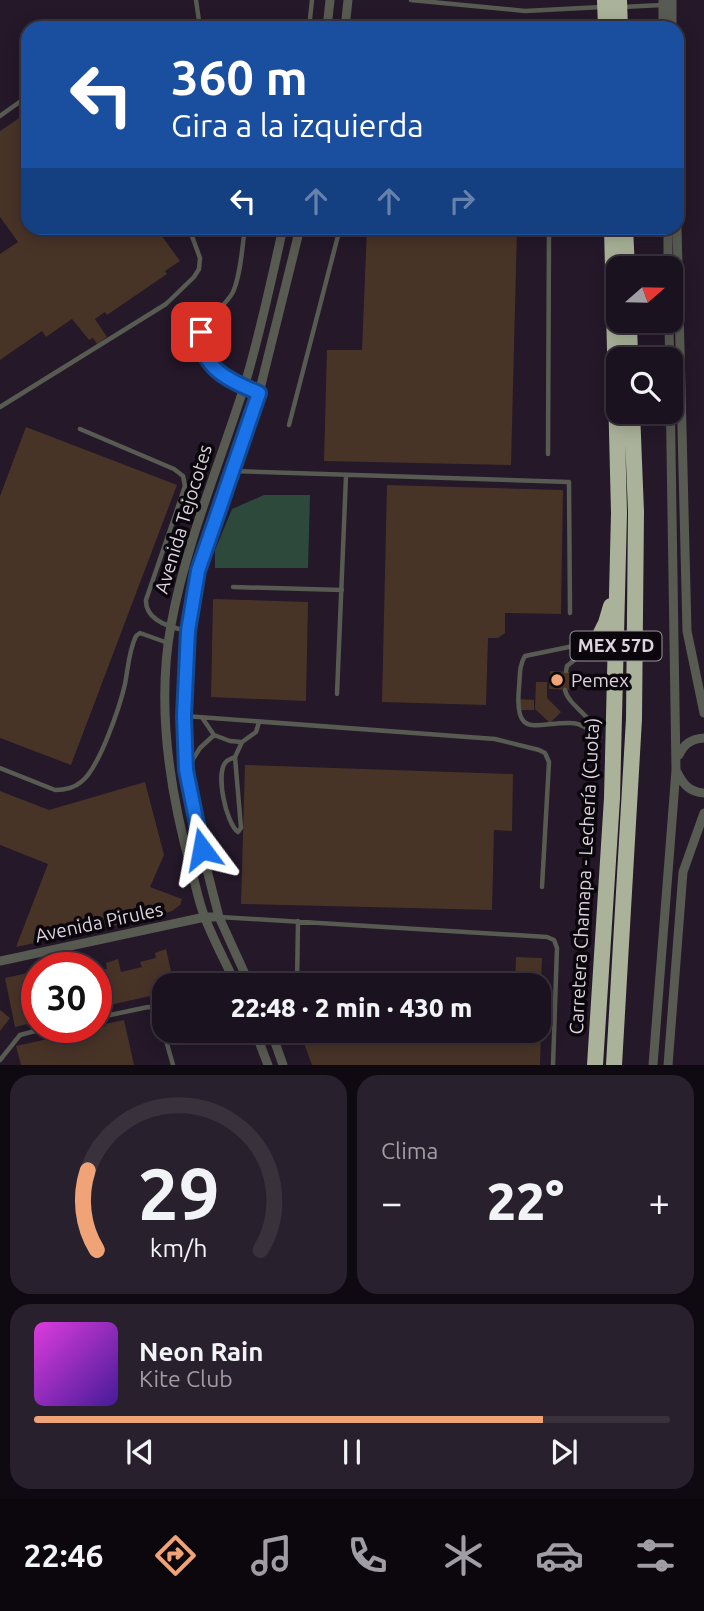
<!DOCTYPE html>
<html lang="es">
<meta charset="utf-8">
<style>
:root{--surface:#1b121f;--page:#28202c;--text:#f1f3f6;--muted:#a09ea4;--line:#39323d;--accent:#efa377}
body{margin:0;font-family:Ubuntu,sans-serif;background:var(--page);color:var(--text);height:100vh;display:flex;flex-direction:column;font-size:26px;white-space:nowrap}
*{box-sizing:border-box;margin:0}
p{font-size:23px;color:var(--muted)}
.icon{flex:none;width:38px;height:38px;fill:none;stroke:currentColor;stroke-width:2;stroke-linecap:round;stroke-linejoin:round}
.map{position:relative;height:1065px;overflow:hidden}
.panel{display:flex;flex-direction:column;gap:10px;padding:10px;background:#0f0a11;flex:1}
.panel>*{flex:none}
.hud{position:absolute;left:21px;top:21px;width:663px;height:214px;border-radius:21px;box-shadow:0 4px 18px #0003,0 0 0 2px var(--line);background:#1a4fa0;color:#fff;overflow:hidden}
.needle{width:46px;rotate:70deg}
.tools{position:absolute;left:606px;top:256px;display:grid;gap:14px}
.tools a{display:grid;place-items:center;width:77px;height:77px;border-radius:14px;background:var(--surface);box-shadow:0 4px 18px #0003,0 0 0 2px var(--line);font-size:35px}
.speed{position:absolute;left:21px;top:952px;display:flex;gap:14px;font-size:35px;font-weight:700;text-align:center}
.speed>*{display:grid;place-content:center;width:91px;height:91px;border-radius:50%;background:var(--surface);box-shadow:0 4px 18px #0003,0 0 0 2px var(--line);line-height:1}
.speed .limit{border:10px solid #d22;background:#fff;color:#111}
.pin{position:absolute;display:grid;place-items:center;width:60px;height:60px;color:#fff;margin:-30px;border-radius:14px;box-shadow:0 4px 10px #0006}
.me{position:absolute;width:77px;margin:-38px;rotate:347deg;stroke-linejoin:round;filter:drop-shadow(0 0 5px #0008)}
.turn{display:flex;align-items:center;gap:24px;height:147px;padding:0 35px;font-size:32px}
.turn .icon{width:91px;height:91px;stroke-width:2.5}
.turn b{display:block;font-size:49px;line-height:60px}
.lanes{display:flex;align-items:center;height:66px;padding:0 35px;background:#0003;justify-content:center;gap:35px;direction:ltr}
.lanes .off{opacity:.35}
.big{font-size:52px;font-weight:800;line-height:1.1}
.panel .widget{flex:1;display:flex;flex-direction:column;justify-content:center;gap:10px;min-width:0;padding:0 24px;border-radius:21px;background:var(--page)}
.panel .dial{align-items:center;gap:0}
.dial svg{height:182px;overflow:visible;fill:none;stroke:var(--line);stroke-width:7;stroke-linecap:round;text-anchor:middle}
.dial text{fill:var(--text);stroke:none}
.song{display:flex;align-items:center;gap:21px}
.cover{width:84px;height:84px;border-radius:10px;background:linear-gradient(135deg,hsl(300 70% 55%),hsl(260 70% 35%))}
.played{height:7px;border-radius:4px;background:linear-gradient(90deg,var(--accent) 80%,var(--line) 80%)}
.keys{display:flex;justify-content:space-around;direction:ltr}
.heat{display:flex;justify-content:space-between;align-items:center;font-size:38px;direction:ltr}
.panel .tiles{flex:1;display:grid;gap:10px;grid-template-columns:1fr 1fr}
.widget:last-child{grid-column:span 2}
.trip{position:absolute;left:152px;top:973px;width:399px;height:70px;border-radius:21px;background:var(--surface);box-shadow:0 4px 18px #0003,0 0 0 2px var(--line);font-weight:800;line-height:70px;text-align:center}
.tab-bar{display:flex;height:112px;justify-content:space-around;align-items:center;background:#0b070c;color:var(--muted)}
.tab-bar .icon{width:49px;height:49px}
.tab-bar .active{color:var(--accent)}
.tab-bar b{font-size:32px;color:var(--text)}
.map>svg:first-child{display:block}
</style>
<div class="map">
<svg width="704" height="1065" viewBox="0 0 704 1065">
<rect width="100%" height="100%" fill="#241829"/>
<!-- green -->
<path fill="#2d493b" d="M264,495H310L308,568H215V550L232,509Z"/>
<!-- building -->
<path fill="#483327" d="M28,112V228H156L180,261L165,271L167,274L107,315L105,312L95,319L107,337L97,344L93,338L89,340L72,319L46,337L42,331L0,360V254L18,242L0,217V131Z
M367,228H517L511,465L324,461L327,350H362Z
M26,427L177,485L71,765L0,738V496Z
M387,485L563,490L561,614L505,613V633L498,638H488L486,705L382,702Z
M213,599L308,602L306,701L211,697Z
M550,671L573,672L572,690L549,689Z
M536,682H547V698L561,712L550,723L535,709Z
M518,699L534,700V710H518Z
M245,765L513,774L512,831L494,830L492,910L241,904Z
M145,782L164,855L150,887L182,899L180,905L172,911L142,920L16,947L48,864L0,845V791L49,810Z
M166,949L174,985H164V993L96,1008V971L107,969L106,963L118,959L121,972L142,967L140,962L156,958L155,953Z
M516,957L542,958L541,985H515Z
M37,971V1022L15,1027L5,978Z
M0,1010L10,1018L0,1031Z
M124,1020L134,1065H21L16,1046L106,1026L105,1024Z
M305,1031H541L540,1065H312L305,1046Z"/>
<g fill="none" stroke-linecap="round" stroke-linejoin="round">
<!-- service -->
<path stroke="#585b51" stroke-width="4.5" d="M196,0L200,28
M411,0L525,11L602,7
M622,7L662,5
M309,28L312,0
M0,116L28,96
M245,228C242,247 241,274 233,292C225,307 209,315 202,331C187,363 237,384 259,392
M0,407L166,304L194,277L199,269L200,258L189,228
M289,425L340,228
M80,429L174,469L183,476L185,486L146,600C145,621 172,628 188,631
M548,454L549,228
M233,471L569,482L570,613
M233,587L342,590
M593,642L525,656C519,665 520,677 519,688C514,740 536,722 571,723C582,723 591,731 600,737
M566,671L567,666L594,644
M565,690C568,705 592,716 600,736
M337,694L346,476
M185,716L495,739L539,750L545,753L549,762L542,887
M203,719L214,735L230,741L242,742L256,732L259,722
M235,757C231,759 228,759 225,763C216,776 226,823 238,832
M188,767L200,748L214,735
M0,768L55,790C64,790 74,788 81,782C99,769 120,706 125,684C128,668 129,650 136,636L140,633L168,643
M238,832L241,828L235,757L242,742
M220,917L547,937L554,940L557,948L553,1065
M297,985L298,921
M96,1018L148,1007L154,1008L158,1012L173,1065
M0,1060L20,1035L50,1027"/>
<!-- minor -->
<path stroke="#585b51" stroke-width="9" d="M663,0V28
M672,0V28
M327,28L330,0
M345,28L348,0
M677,227L687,631L704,713
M668,228V268
M679,755C684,744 691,739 704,738
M677,772C683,784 689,792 704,793
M0,961L205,917H219
M236,985C226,963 214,941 205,918C199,903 196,887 192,872C170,794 156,706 171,625C186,543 219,466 244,387C260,335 271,281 283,228
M250,985L219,917L196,827L186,770L184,737L188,631L198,571L259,393L300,228
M255,1031L268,1065
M271,1031L283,1065
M653,1065L676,770L669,320
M668,1065L683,872L704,813"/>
<!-- motorway -->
<path stroke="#aab299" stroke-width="16" d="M605,0L606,28
M619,0L620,28
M625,228L627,268
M629,320L630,359
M597,641L606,623L611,606
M595,1065L612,798L619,513L612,228
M614,1065L634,719L636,512L632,411"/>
</g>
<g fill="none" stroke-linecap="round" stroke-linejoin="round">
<!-- route casing -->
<g stroke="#114b97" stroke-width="18">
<path id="route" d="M201,332C199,368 230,381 259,393L198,571L188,631L184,716L186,770L202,849"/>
</g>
<!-- route -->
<use href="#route" stroke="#1a73e8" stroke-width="12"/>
</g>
<!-- markers -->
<circle fill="#efa377" stroke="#0a060c" stroke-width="2.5" cx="557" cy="680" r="7"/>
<g text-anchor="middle" stroke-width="7" stroke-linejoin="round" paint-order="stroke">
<!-- shield labels -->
<rect fill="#0a060c" stroke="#9d96a0" stroke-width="2" x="570.5" y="631.5" width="91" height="29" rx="5"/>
<g font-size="18" font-weight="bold" fill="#dcd4df">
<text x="616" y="652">MEX 57D</text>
</g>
<!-- street labels -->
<g font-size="19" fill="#dcd4df" stroke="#0a060c">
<text transform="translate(183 519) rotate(-73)" y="7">Avenida Tejocotes</text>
<text transform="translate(584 876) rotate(-87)" y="7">Carretera Chamapa - Lechería (Cuota)</text>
<text transform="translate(99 922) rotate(-12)" y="7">Avenida Pirules</text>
</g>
<!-- poi labels -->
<g font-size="19" fill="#dcd4df" stroke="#0a060c" text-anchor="start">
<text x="571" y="687">Pemex</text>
</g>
</g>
</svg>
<div class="tools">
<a><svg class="needle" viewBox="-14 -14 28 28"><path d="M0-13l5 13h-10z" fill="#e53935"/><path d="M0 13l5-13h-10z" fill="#a09ea4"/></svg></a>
<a><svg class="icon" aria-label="search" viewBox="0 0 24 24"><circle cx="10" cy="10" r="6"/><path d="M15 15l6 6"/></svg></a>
</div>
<div class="speed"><div class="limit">30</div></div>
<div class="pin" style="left:201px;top:332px;background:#d93025"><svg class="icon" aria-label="arrive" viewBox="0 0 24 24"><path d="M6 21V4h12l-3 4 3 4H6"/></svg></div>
<svg class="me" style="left:202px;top:849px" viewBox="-20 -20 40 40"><path d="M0-17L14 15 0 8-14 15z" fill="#1a73e8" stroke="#fff" stroke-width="4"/></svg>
<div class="trip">22:48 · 2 min · 430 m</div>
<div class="hud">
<div class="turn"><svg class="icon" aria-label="left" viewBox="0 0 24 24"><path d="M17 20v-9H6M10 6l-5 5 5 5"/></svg><div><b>360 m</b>Gira a la izquierda</div></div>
<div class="lanes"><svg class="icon" aria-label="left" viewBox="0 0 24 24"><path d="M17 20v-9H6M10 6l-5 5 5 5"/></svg><svg class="icon off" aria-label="ahead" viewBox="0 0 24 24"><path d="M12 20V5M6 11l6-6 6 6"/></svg><svg class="icon off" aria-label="ahead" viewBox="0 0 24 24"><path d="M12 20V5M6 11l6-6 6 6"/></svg><svg class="icon off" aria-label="right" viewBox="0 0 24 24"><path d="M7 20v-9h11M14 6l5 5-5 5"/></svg></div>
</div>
</div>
<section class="panel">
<div class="tiles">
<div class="widget dial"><svg viewBox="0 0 100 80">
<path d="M14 69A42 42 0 1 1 86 69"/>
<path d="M14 69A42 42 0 0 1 10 34" stroke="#efa377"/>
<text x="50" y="56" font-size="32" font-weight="700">29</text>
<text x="50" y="72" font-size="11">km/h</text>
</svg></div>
<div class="widget"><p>Clima</p>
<div class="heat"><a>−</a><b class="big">22°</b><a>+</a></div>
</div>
<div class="widget">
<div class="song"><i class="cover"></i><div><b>Neon Rain</b><p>Kite Club</p></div></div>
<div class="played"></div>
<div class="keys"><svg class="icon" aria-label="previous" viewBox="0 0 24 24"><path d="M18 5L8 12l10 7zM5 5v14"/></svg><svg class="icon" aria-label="pause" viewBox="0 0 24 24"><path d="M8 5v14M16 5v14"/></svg><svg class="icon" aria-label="next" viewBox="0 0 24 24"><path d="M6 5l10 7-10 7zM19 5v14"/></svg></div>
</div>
</div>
</section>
<nav class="tab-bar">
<b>22:46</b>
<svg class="icon active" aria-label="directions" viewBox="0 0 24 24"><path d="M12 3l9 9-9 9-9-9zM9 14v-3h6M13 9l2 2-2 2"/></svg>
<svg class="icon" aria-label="music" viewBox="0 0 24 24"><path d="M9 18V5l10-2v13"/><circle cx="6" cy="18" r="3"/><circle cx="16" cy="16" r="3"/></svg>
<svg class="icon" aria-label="phone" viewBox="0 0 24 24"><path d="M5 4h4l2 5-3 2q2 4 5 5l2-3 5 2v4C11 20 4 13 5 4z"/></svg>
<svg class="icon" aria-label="climate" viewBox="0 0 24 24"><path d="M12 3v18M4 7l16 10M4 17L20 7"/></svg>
<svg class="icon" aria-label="car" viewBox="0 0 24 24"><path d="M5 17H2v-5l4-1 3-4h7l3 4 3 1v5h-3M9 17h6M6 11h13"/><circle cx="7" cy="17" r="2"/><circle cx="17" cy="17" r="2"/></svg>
<svg class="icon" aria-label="filters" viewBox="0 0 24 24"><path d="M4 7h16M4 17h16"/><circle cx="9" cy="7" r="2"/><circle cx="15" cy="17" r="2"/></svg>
</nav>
